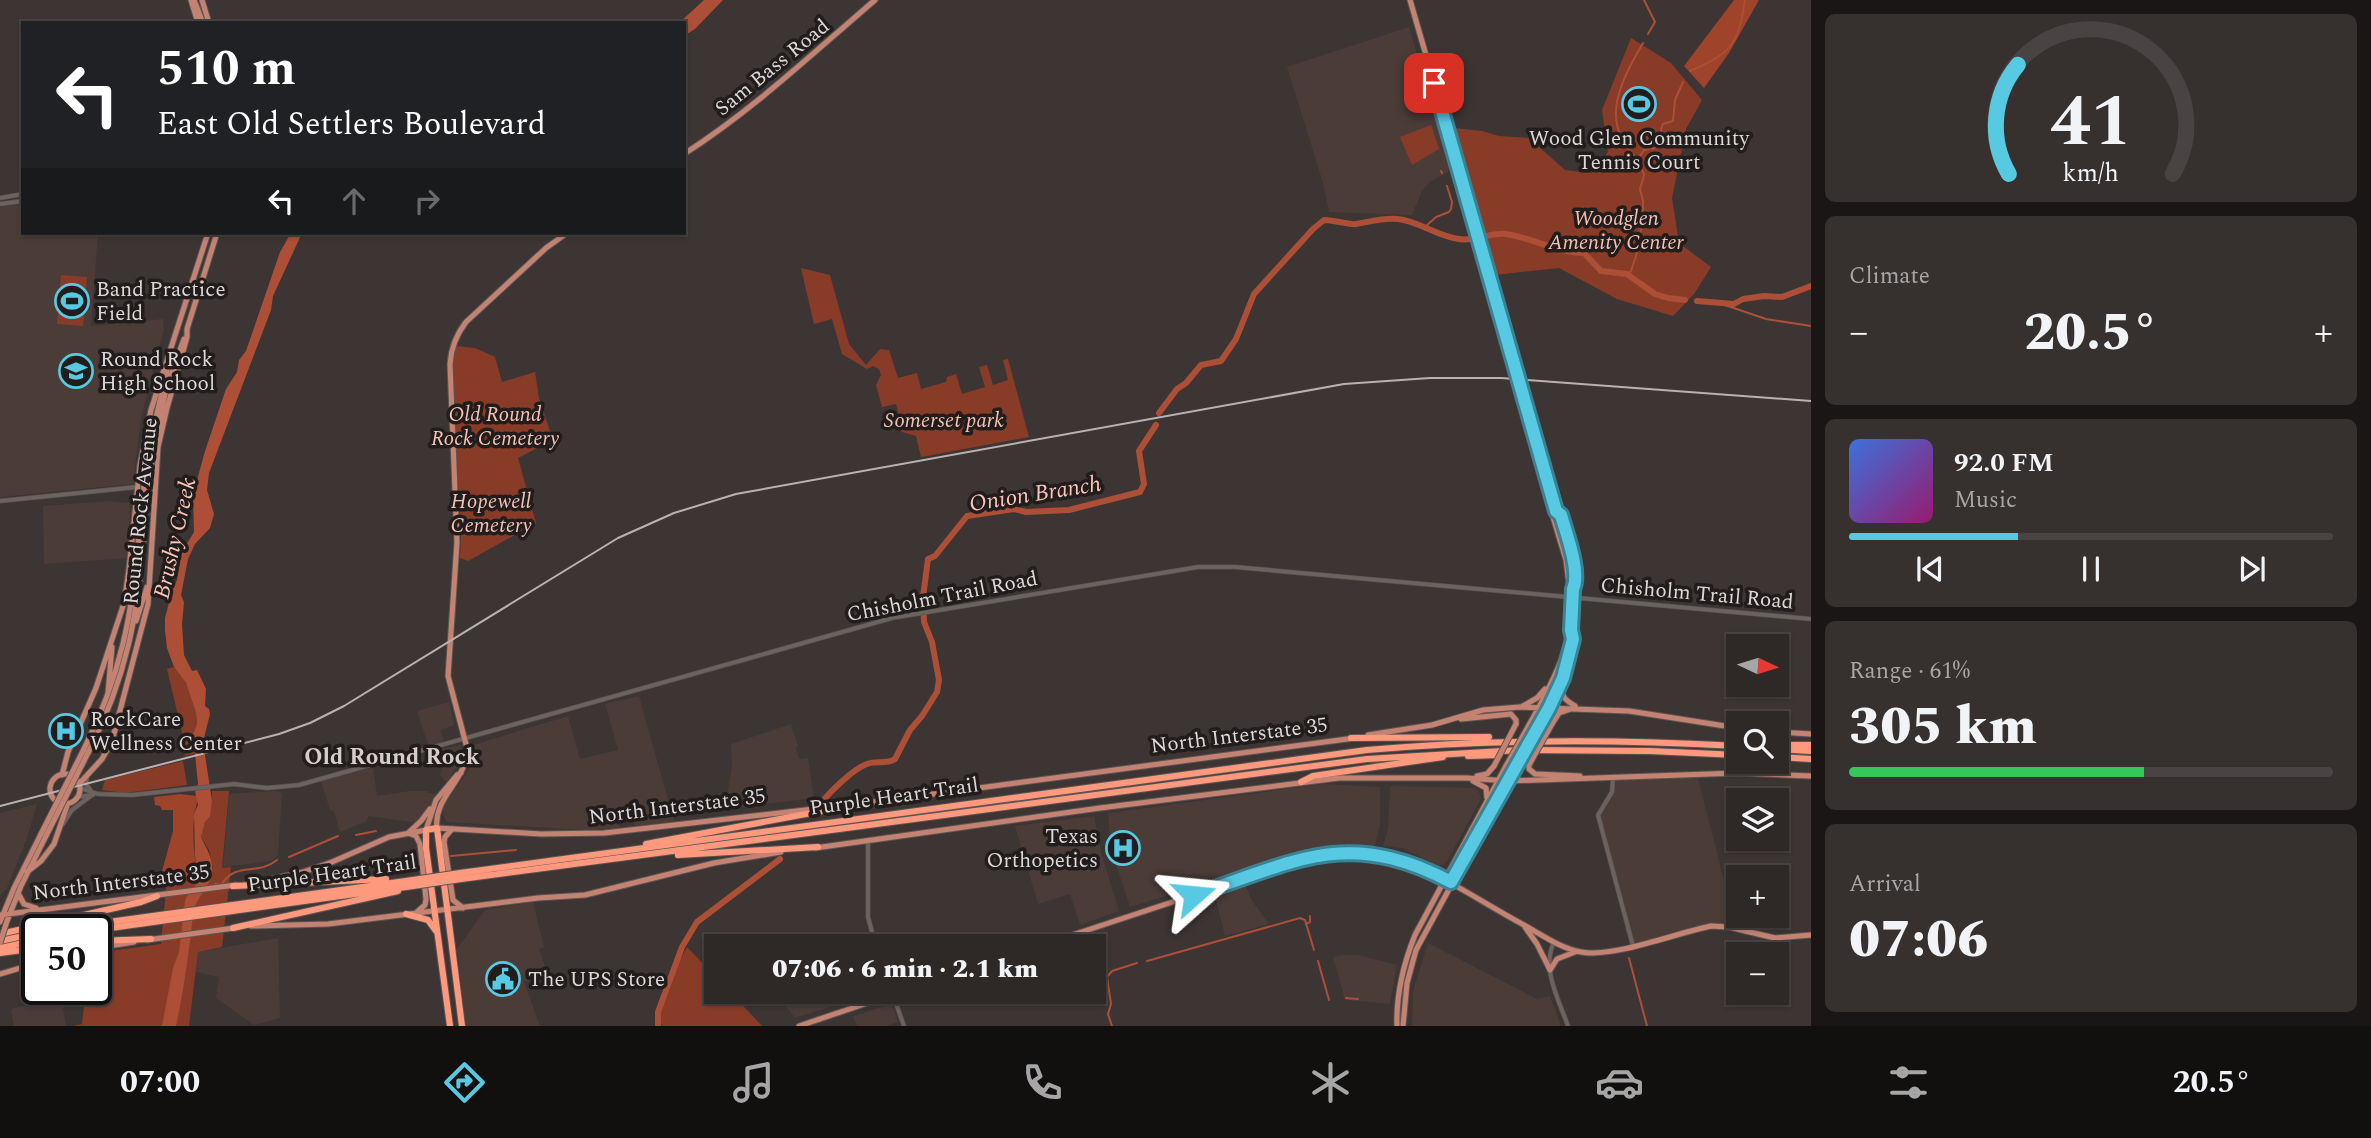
<!DOCTYPE html>
<meta charset="utf-8">
<style>
:root{--surface:#2e2826;--page:#36302e;--text:#f1f3f6;--muted:#a7a6a7;--line:#494443;--accent:#58c9e3}
body{margin:0;font-family:Spectral,serif;background:var(--page);color:var(--text);height:100vh;display:flex;flex-direction:column;font-size:26px;white-space:nowrap}
*{box-sizing:border-box;margin:0}
p{font-size:23px;color:var(--muted)}
.icon{flex:none;width:38px;height:38px;fill:none;stroke:currentColor;stroke-width:2;stroke-linecap:round;stroke-linejoin:round}
.map{position:relative;flex:1;overflow:hidden}
.sheet{display:flex;flex-direction:column;gap:14px;padding:14px;background:#191615;width:560px}
.sheet>*{flex:none}
.guide{position:absolute;left:21px;top:21px;width:665px;height:214px;border-radius:0px;box-shadow:0 2px 5px #0004,0 0 0 2px var(--line);background:#202124;color:#fff;overflow:hidden}
.needle{width:46px;rotate:94deg}
.controls{position:absolute;left:1726px;top:634px;display:grid;gap:14px}
.controls a{display:grid;place-items:center;width:63px;height:63px;border-radius:0px;background:var(--surface);box-shadow:0 2px 5px #0004,0 0 0 2px var(--line);font-size:35px}
.speed{position:absolute;left:21px;top:914px;display:flex;gap:14px;font-size:35px;font-weight:700;text-align:center}
.speed>*{display:grid;place-content:center;width:91px;height:91px;border-radius:50%;background:var(--surface);box-shadow:0 2px 5px #0004,0 0 0 2px var(--line);line-height:1}
.speed .limit{border:4px solid #111;border-radius:10px;background:#fff;color:#111}
.pin{position:absolute;display:grid;place-items:center;width:60px;height:60px;color:#fff;margin:-30px;border-radius:14px;box-shadow:0 4px 10px #0006}
.me{position:absolute;width:77px;margin:-38px;rotate:72deg;stroke-linejoin:round;filter:drop-shadow(0 0 5px #0008)}
.turn{display:flex;align-items:center;gap:24px;height:147px;padding:0 21px;font-size:32px}
.turn .icon{width:91px;height:91px;stroke-width:2.5}
.turn b{display:block;font-size:49px;line-height:60px}
.lanes{display:flex;align-items:center;height:66px;padding:0 21px;background:#0003;justify-content:center;gap:35px;direction:ltr}
.lanes .off{opacity:.35}
.big{font-size:52px;font-weight:800;line-height:1.1}
.sheet .widget{flex:1;display:flex;flex-direction:column;justify-content:center;gap:10px;min-width:0;padding:0 24px;border-radius:10px;background:var(--page)}
.sheet .dial{align-items:center;gap:0}
.dial svg{height:182px;overflow:visible;fill:none;stroke:var(--line);stroke-width:7;stroke-linecap:round;text-anchor:middle}
.dial text{fill:var(--text);stroke:none}
.song{display:flex;align-items:center;gap:21px}
.cover{width:84px;height:84px;border-radius:10px;background:linear-gradient(135deg,hsl(220 70% 55%),hsl(320 70% 35%))}
.played{height:7px;border-radius:4px;background:linear-gradient(90deg,var(--accent) 35%,var(--line) 35%)}
.keys{display:flex;justify-content:space-around;direction:ltr}
.heat{display:flex;justify-content:space-between;align-items:center;font-size:38px;direction:ltr}
.charge{height:10px;border-radius:5px;background:linear-gradient(90deg,#34c759 61%,var(--line) 0)}
.trip{position:absolute;left:704px;top:934px;width:402px;height:70px;border-radius:0px;background:var(--surface);box-shadow:0 2px 5px #0004,0 0 0 2px var(--line);font-weight:800;line-height:70px;text-align:center}
.menu{display:flex;height:112px;justify-content:space-around;align-items:center;background:#12100f;color:var(--muted)}
.menu .icon{width:49px;height:49px}
.menu .active{color:var(--accent)}
.menu b{font-size:32px;color:var(--text)}
main{display:flex;flex:1;min-height:0}
.map>svg:first-child{display:block}
</style>
<main>
<div class="map">
<svg width="1811" height="1026" viewBox="0 0 1811 1026">
<rect width="100%" height="100%" fill="#3d3533"/>
<!-- built -->
<path fill="#4b3c38" d="M1409,27L1450,166L1448,172L1430,182L1422,191L1412,215L1329,212L1323,183L1287,67Z
M23,204V233H98L91,326L163,319L164,329L141,418L133,484L0,497V207Z
M109,501L130,503L128,558L44,564L43,506Z
M639,696L674,821L635,826L629,807L617,811L620,828L584,830L447,822L443,815V807L469,770L473,756V745L568,716L580,759L618,750L605,704Z
M449,702L454,725L441,730L444,743L429,747L417,711Z
M791,724L798,746L796,748L799,759L808,758L814,798L724,809L732,768L731,744Z
M461,745L462,758L447,782L440,775L444,763L441,749Z
M373,768L377,796L410,791H427L428,793L439,794L418,823L369,816L365,822L340,832L334,812L330,810L321,781L347,773Z
M1697,775L1736,927L1710,924L1633,944L1599,815L1613,793L1614,779Z
M1323,784L1380,787V824L1375,846L1337,844L1318,849L1130,907L1111,849L1108,813Z
M1390,786L1476,788L1480,794L1481,799L1446,863L1438,866L1403,848L1383,846L1388,829Z
M276,791L282,793L278,855L271,861L223,867L229,794Z
M37,804L26,841L7,888L0,895V813Z
M1094,816L1101,852L1119,911L1080,925L1070,894L1038,904L1015,826Z
M1246,886L1252,901L1269,924L1225,936L1215,896Z
M533,902L544,947L539,949L547,974L524,982L540,1026H466L457,949L485,910Z
M278,938L280,1018L254,1025L216,998L219,977L196,972L198,952Z
M1428,943L1537,999L1550,996L1561,1026H1412L1413,991Z
M1343,955H1359L1397,965L1390,1004L1345,1000L1333,957Z
M774,992H876L795,1018Z
M61,997L66,1026H14L11,1009Z
M888,1005L894,1008L898,1022L887,1026H857L853,1016Z"/>
<!-- green -->
<path fill="#883c28" d="M1631,38L1671,63L1702,100L1686,129L1672,198L1679,243L1711,267L1694,294L1673,316L1617,299L1559,268L1495,275L1453,128L1482,131L1499,136L1529,138L1565,170L1592,173L1608,152L1602,110Z
M1431,125L1439,149L1412,165L1400,137Z
M801,268L830,275L849,344L866,365L880,349L889,350L898,378L917,373L921,389L946,382L947,377L956,374L962,394L985,387L979,367L987,365L993,385L1008,380L1003,360L1008,359L1029,437L921,457L916,436L902,432L900,427L901,423L896,404L882,407L876,385L881,375L879,369L873,366L867,369L842,354L832,319L814,324Z
M61,275L87,277L83,326L57,324Z
M456,346L475,348L495,357L502,382L535,372L539,398L553,440L518,458L536,523L468,561L460,558L461,539L452,365Z
M174,667L186,683L196,713L197,724L193,734L196,753L185,756L183,747L185,745L167,669Z
M183,761L187,785L125,793L102,790L105,780Z
M212,791H229L222,868L231,867L222,947L198,952L189,1026H73L82,1024L86,989H96V953L161,944L166,889L161,875L198,882L197,885L213,869L209,850L201,837C204,819 213,811 212,791Z
M687,947L716,977V992H730L762,1026H662C654,1004 676,966 687,947Z"/>
<!-- forest -->
<path fill="#9f432b" d="M1734,0H1759L1729,53L1704,88L1684,66Z
M180,794L197,796C198,805 194,810 194,818C192,839 195,861 198,882L161,875L173,831V810H162L160,806L155,805L154,797Z"/>
<!-- water -->
<path fill="#ac4f36" d="M704,0H723L695,29L684,36V23H679Z
M291,233H302L273,296L271,310L209,473L207,490L214,514L210,528L195,544L188,559L181,595L184,602L182,624L184,655L192,671L197,670L206,689L205,706L209,709L210,714L203,742L212,801L210,816L205,822L201,837C206,848 214,859 212,872C210,889 195,897 193,915C189,952 184,989 176,1026H162L173,968L179,952L185,901L187,896L198,882L195,856L194,814L198,805L195,791L198,784L193,734L197,724L196,713L186,683L174,667L167,648L165,631V618L173,587L177,580L182,552L194,532L193,495L205,451L226,389L237,372L239,360L246,351L280,252Z"/>
<g fill="none" stroke-linecap="round" stroke-linejoin="round">
<!-- stream -->
<path stroke="#ac4f36" stroke-width="2" d="M1644,0L1655,22L1648,34
M1690,71C1731,53 1738,46 1745,0
M1652,149L1664,143L1661,130L1663,124L1673,121L1675,100L1683,82
M1637,159C1598,122 1621,81 1643,43
M1441,171L1442,173
M1425,227L1436,217L1449,212L1451,209L1452,202L1447,186
M1627,274L1631,271L1636,256L1643,219V201L1640,189L1644,175L1638,159L1644,150L1649,149
M1722,304L1766,319L1811,326
M356,835L376,831
M451,856L516,850
M289,857L338,836
M322,873L373,866
M215,884L221,885C237,860 256,877 277,860
M1306,924L1310,922V916
M1629,958L1647,1026
M1147,961L1300,918L1305,920L1314,950
M1318,961L1329,1000
M1346,998L1358,999
M1112,1026L1108,1014L1111,1004L1107,977L1112,971L1137,963"/>
<!-- river -->
<path stroke="#ac4f36" stroke-width="6" d="M1697,301L1734,304L1743,299L1764,296L1782,297L1811,286
M1159,413L1177,389L1186,383L1201,365L1221,361L1236,339L1254,294L1313,229L1324,220C1332,220 1352,225 1356,224C1369,222 1385,217 1398,219C1418,221 1437,236 1459,239C1475,242 1490,232 1506,234C1533,238 1557,253 1584,253L1601,271L1627,274L1655,294L1668,298L1685,300
M822,802C831,791 853,769 867,764C876,760 886,765 895,759L910,730L922,716L937,692L939,680L932,642L924,622L923,597L928,559L935,556L967,516L1014,509L1026,512L1069,510L1140,492L1144,484L1139,451L1156,425
M658,1026V1012L682,947L697,922L780,859"/>
<!-- minor casing -->
<g stroke="#5c5452" stroke-width="5">
<path id="minor" d="M0,198L23,194
M0,204L23,201
M0,501L137,487
M87,776L86,784L91,791
M1613,777L1612,792L1598,815L1633,946
M80,788L98,794L132,795L234,784L267,788L299,785L892,618L1198,567H1235L1811,619
M77,797L93,795
M63,824L72,810L92,795
M868,842V917L876,947
M1554,942C1541,969 1559,1000 1568,1026
M893,995L904,1026"/>
</g>
<!-- major casing -->
<g stroke="#5c5452" stroke-width="7">
<path id="major" d="M191,0L198,23
M194,0L203,23
M202,0L209,23
M1410,0L1513,355
M684,154C753,110 813,53 875,0
M567,233L546,248L466,322C456,335 451,348 450,364L457,542L448,676L467,748C468,780 433,797 437,828L541,834L604,833L831,807
M1524,395L1556,511C1569,521 1575,567 1576,583L1573,589C1575,642 1554,680 1529,725
M148,451L171,354
M153,452L166,389L184,339
M1556,511L1553,517L1566,560L1569,584L1573,589
M136,621L147,587
M1563,684C1560,696 1565,700 1575,706
M108,693L112,647
M1523,706L1537,698L1545,689
M1461,719L1511,714L1516,720V724
M1540,724C1555,698 1578,661 1571,630
M1552,724L1559,713L1571,709
M1776,732L1811,734
M1368,735L1432,725L1483,710L1520,707L1629,711L1738,728
M83,751C121,676 133,613 139,531
M88,753C127,677 138,615 144,531
M1529,765V769L1535,774L1580,776
M50 789a15 15 0 1 1 30 0a15 15 0 1 1-30 0Z
M62,775L68,752L96,688L124,603L129,569L140,465L151,410L208,233
M1477,776L1487,774L1494,766
M1473,781L1486,788L1487,798
M79,784L102,759L112,741L148,604L158,447L167,408L187,337V329L217,233
M851,805L1355,738
M452,829L445,837L444,842L453,900L463,908
M815,848L1100,808L1339,778H1467L1507,781L1738,773L1811,776
M27,872L41,861L54,844L68,803
M253,883L303,872L332,862L389,837L426,830L436,800L457,775L461,773
M18,893L24,904L36,908
M417,912L425,905L426,899L420,844L416,836L408,833L421,821L430,809
M0,915L236,885
M7,921L21,886L46,836
M0,922L14,888L41,834
M251,926L328,924L538,898L585,895L714,863L781,852
M1525,927L1537,944L1550,970
M147,940L234,928
M1036,947L1306,858C1393,835 1453,887 1524,925C1542,935 1560,948 1581,952C1614,958 1676,933 1711,926L1729,927L1775,938L1811,935
M96,948L134,942
M1550,970L1557,959L1575,952
M0,974L37,963
M799,1026L900,992
M1397,1026C1396,993 1403,965 1415,935L1506,766
M1403,1026L1407,983L1416,950L1516,766"/>
</g>
<!-- highway casing -->
<g stroke="#5c5452" stroke-width="8">
<path id="highway" d="M1351,738L1489,737
M1778,745H1811
M1776,749L1811,751
M1468,756L1499,755
M1776,757L1811,759
M1301,782L1313,776L1443,757
M646,844L854,805
M678,855L818,847
M460,873L1367,750C1491,739 1614,739 1738,746
M461,879L1367,759L1520,750L1650,751L1738,755
M233,886L386,879
M406,914L428,920L436,931
M233,928L398,891
M58,929L413,880
M96,930L413,886
M0,934L141,902L157,896
M0,941L37,933
M96,941L151,939
M0,948L37,940
M0,953L37,948
M450,1026L426,848V830L437,828L462,1026"/>
</g>
<!-- minor -->
<use href="#minor" stroke="#6c6360" stroke-width="3.5"/>
<!-- major -->
<use href="#major" stroke="#c48372" stroke-width="5"/>
<!-- highway -->
<use href="#highway" stroke="#ff997e" stroke-width="6"/>
<!-- rail -->
<path stroke="#b9b2b1" stroke-width="2" d="M0,806L279,734L310,723L344,706L618,538L674,513L736,494L1344,384L1430,378H1501L1811,401"/>
<!-- major-bridge casing -->
<g stroke="#5c5452" stroke-width="7" stroke-linecap="butt">
<path id="major-bridge" d="M1513,355L1524,395
M139,531L148,451
M144,531L153,452
M1529,765L1552,724
M1494,766L1516,724
M1506,766L1529,725
M1516,766L1540,724
M41,834L83,751
M46,836L88,753
M0,943L7,921"/>
</g>
<!-- highway-bridge casing -->
<g stroke="#5c5452" stroke-width="8" stroke-linecap="butt">
<path id="highway-bridge" d="M413,880L460,873
M413,886L461,879"/>
</g>
<!-- major-bridge -->
<use href="#major-bridge" stroke="#c48372" stroke-width="5"/>
<!-- highway-bridge -->
<use href="#highway-bridge" stroke="#ff997e" stroke-width="6"/>
</g>
<g fill="none" stroke-linecap="round" stroke-linejoin="round">
<!-- route casing -->
<g stroke="#398394" stroke-width="18">
<path id="route" d="M1194,895C1295,862 1347,827 1451,882L1549,708L1563,678L1573,639L1571,630L1573,589C1581,572 1566,533 1561,515L1556,511L1434,83"/>
</g>
<!-- route -->
<use href="#route" stroke="#58c9e3" stroke-width="12"/>
</g>
<!-- icons -->
<defs>
<g id="stadium-ring" transform="scale(1.75)"><circle r="9.5" fill="#211d1c" stroke="#58c9e3" stroke-width="1.5"/><path d="M0-5a6.5 5 0 1 0 0 10a6.5 5 0 1 0 0-10ZM-3.5-1.8h7v3.6h-7Z" fill="#58c9e3"/></g>
<g id="school-ring" transform="scale(1.75)"><circle r="9.5" fill="#211d1c" stroke="#58c9e3" stroke-width="1.5"/><path d="M0-5L7-2L0 1L-7-2ZM-4 1L0 2.5L4 1V4Q0 6-4 4Z" fill="#58c9e3"/></g>
<g id="hospital-ring" transform="scale(1.75)"><circle r="9.5" fill="#211d1c" stroke="#58c9e3" stroke-width="1.5"/><path d="M-5-5h3v3.5h4V-5h3V5h-3V1.5h-4V5h-3Z" fill="#58c9e3"/></g>
<g id="civic-ring" transform="scale(1.75)"><circle r="9.5" fill="#211d1c" stroke="#58c9e3" stroke-width="1.5"/><path d="M-.6-6.5H3V-4.5H.6V-3L4-1V1h2V6H-6V1h2V-1L-.6-3ZM-1.2 2.5V6h2.4V2.5Z" fill="#58c9e3"/></g>
</defs>
<g fill-rule="evenodd">
<use href="#stadium-ring" x="1639" y="104"/>
<use href="#stadium-ring" x="72" y="301"/>
<use href="#school-ring" x="76" y="371"/>
<use href="#hospital-ring" x="66" y="731"/>
<use href="#hospital-ring" x="1123" y="848"/>
<use href="#civic-ring" x="503" y="979"/>
</g>
<g text-anchor="middle" stroke-width="7" stroke-linejoin="round" paint-order="stroke">
<!-- street labels -->
<g font-size="21" fill="#ddd7d6" stroke="#211d1c">
<text transform="translate(772 67) rotate(-39)" y="7">Sam Bass Road</text>
<text transform="translate(140 511) rotate(-84)" y="7">Round Rock Avenue</text>
<text transform="translate(1697 593) rotate(5)" y="7">Chisholm Trail Road</text>
<text transform="translate(942 596) rotate(-11)" y="7">Chisholm Trail Road</text>
<text transform="translate(1239 735) rotate(-7)" y="7">North Interstate 35</text>
<text transform="translate(894 796) rotate(-8)" y="7">Purple Heart Trail</text>
<text transform="translate(677 806) rotate(-7)" y="7">North Interstate 35</text>
<text transform="translate(332 873) rotate(-8)" y="7">Purple Heart Trail</text>
<text transform="translate(121 882) rotate(-7)" y="7">North Interstate 35</text>
</g>
<!-- poi labels -->
<g font-size="21" fill="#ddd7d6" stroke="#211d1c" text-anchor="start">
<text x="1639" y="145" text-anchor="middle">Wood Glen Community<tspan x="1639" dy="24">Tennis Court</tspan></text>
<text x="96" y="296">Band Practice<tspan x="96" dy="24">Field</tspan></text>
<text x="100" y="366">Round Rock<tspan x="100" dy="24">High School</tspan></text>
<text x="90" y="726">RockCare<tspan x="90" dy="24">Wellness Center</tspan></text>
<text x="1098" y="843" text-anchor="end">Texas<tspan x="1098" dy="24">Orthopetics</tspan></text>
<text x="528" y="986">The UPS Store</text>
</g>
<!-- park labels -->
<g font-size="21" font-style="italic" fill="#f5c1b3" stroke="#211d1c">
<text x="1616" y="225">Woodglen<tspan x="1616" dy="24">Amenity Center</tspan></text>
<text x="495" y="421">Old Round<tspan x="495" dy="24">Rock Cemetery</tspan></text>
<text x="944" y="427">Somerset park</text>
<text x="491" y="508">Hopewell<tspan x="491" dy="24">Cemetery</tspan></text>
</g>
<!-- water labels -->
<g font-size="23" font-style="italic" fill="#fac5b7" stroke="#211d1c">
<text transform="translate(1035 493) rotate(-9)" y="8">Onion Branch</text>
<text transform="translate(174 538) rotate(-77)" y="8">Brushy Creek</text>
</g>
<!-- neighbourhood labels -->
<g font-size="23" font-weight="bold" fill="#d6ccc9" stroke="#211d1c">
<text x="392" y="764">Old Round Rock</text>
</g>
</g>
</svg>
<div class="controls">
<a><svg class="needle" viewBox="-14 -14 28 28"><path d="M0-13l5 13h-10z" fill="#e53935"/><path d="M0 13l5-13h-10z" fill="#a7a6a7"/></svg></a>
<a><svg class="icon" aria-label="search" viewBox="0 0 24 24"><circle cx="10" cy="10" r="6"/><path d="M15 15l6 6"/></svg></a>
<a><svg class="icon" aria-label="layers" viewBox="0 0 24 24"><path d="M12 4l9 5-9 5-9-5zM3 14l9 5 9-5"/></svg></a>
<a>+</a>
<a>−</a>
</div>
<div class="speed"><div class="limit">50</div></div>
<div class="pin" style="left:1434px;top:83px;background:#d93025"><svg class="icon" aria-label="arrive" viewBox="0 0 24 24"><path d="M6 21V4h12l-3 4 3 4H6"/></svg></div>
<svg class="me" style="left:1194px;top:895px" viewBox="-20 -20 40 40"><path d="M0-17L14 15 0 8-14 15z" fill="#58c9e3" stroke="#fff" stroke-width="4"/></svg>
<div class="trip">07:06 · 6 min · 2.1 km</div>
<div class="guide">
<div class="turn"><svg class="icon" aria-label="left" viewBox="0 0 24 24"><path d="M17 20v-9H6M10 6l-5 5 5 5"/></svg><div><b>510 m</b>East Old Settlers Boulevard</div></div>
<div class="lanes"><svg class="icon" aria-label="left" viewBox="0 0 24 24"><path d="M17 20v-9H6M10 6l-5 5 5 5"/></svg><svg class="icon off" aria-label="ahead" viewBox="0 0 24 24"><path d="M12 20V5M6 11l6-6 6 6"/></svg><svg class="icon off" aria-label="right" viewBox="0 0 24 24"><path d="M7 20v-9h11M14 6l5 5-5 5"/></svg></div>
</div>
</div>
<section class="sheet">
<div class="widget dial"><svg viewBox="0 0 100 80">
<path d="M14 69A42 42 0 1 1 86 69"/>
<path d="M14 69A42 42 0 0 1 18 21" stroke="#58c9e3"/>
<text x="50" y="56" font-size="32" font-weight="700">41</text>
<text x="50" y="72" font-size="11">km/h</text>
</svg></div>
<div class="widget"><p>Climate</p>
<div class="heat"><a>−</a><b class="big">20.5°</b><a>+</a></div>
</div>
<div class="widget">
<div class="song"><i class="cover"></i><div><b>92.0 FM</b><p>Music</p></div></div>
<div class="played"></div>
<div class="keys"><svg class="icon" aria-label="previous" viewBox="0 0 24 24"><path d="M18 5L8 12l10 7zM5 5v14"/></svg><svg class="icon" aria-label="pause" viewBox="0 0 24 24"><path d="M8 5v14M16 5v14"/></svg><svg class="icon" aria-label="next" viewBox="0 0 24 24"><path d="M6 5l10 7-10 7zM19 5v14"/></svg></div>
</div>
<div class="widget"><p>Range · 61%</p><b class="big">305 km</b><div class="charge"></div></div>
<div class="widget"><p>Arrival</p><b class="big">07:06</b></div>
</section>
</main>
<nav class="menu">
<b>07:00</b>
<svg class="icon active" aria-label="directions" viewBox="0 0 24 24"><path d="M12 3l9 9-9 9-9-9zM9 14v-3h6M13 9l2 2-2 2"/></svg>
<svg class="icon" aria-label="music" viewBox="0 0 24 24"><path d="M9 18V5l10-2v13"/><circle cx="6" cy="18" r="3"/><circle cx="16" cy="16" r="3"/></svg>
<svg class="icon" aria-label="phone" viewBox="0 0 24 24"><path d="M5 4h4l2 5-3 2q2 4 5 5l2-3 5 2v4C11 20 4 13 5 4z"/></svg>
<svg class="icon" aria-label="climate" viewBox="0 0 24 24"><path d="M12 3v18M4 7l16 10M4 17L20 7"/></svg>
<svg class="icon" aria-label="car" viewBox="0 0 24 24"><path d="M5 17H2v-5l4-1 3-4h7l3 4 3 1v5h-3M9 17h6M6 11h13"/><circle cx="7" cy="17" r="2"/><circle cx="17" cy="17" r="2"/></svg>
<svg class="icon" aria-label="filters" viewBox="0 0 24 24"><path d="M4 7h16M4 17h16"/><circle cx="9" cy="7" r="2"/><circle cx="15" cy="17" r="2"/></svg>
<b>20.5°</b>
</nav>
